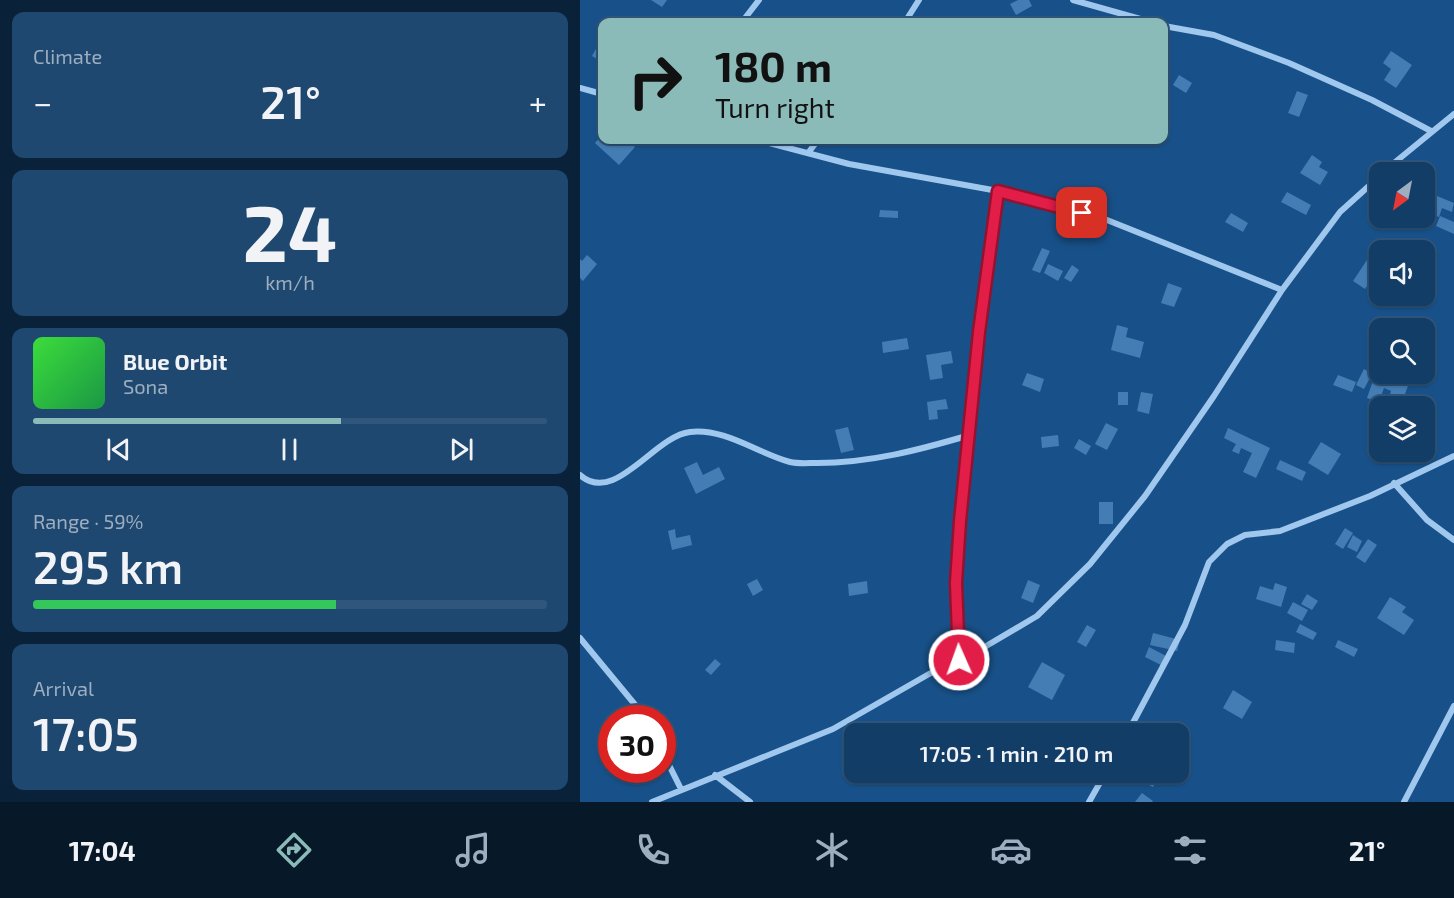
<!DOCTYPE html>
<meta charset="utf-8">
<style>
:root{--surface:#123d67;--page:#1f4870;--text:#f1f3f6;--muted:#9caec0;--line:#31567b;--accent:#8bbbb9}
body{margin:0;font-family:"Exo 2",sans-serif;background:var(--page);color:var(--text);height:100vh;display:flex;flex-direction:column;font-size:22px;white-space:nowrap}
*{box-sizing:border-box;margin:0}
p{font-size:20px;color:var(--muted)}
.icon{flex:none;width:33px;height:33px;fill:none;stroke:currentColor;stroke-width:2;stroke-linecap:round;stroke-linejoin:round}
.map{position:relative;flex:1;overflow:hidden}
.panel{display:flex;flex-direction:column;gap:12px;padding:12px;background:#0a2239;width:580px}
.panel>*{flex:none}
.banner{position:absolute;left:18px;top:18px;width:570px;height:126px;border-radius:12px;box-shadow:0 2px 4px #0004,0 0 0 2px var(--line);background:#8bbbb9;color:#111;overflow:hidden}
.needle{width:39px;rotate:212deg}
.fabs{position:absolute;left:789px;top:162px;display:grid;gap:12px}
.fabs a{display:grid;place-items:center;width:66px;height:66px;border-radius:12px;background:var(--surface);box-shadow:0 2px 4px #0004,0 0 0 2px var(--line);font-size:30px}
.speed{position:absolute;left:18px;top:705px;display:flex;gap:12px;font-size:30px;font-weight:700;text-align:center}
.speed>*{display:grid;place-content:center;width:78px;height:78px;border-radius:50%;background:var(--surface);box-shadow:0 2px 4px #0004,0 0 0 2px var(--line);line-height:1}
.speed .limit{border:9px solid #d22;background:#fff;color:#111}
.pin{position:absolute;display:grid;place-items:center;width:51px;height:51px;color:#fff;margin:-26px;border-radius:12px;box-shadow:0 3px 9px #0006}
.me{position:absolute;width:66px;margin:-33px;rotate:358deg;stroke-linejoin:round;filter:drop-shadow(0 0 4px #0008)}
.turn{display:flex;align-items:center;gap:21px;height:126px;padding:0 18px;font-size:27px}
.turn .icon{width:78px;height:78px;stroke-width:2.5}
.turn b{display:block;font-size:42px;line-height:51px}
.big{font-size:45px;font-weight:600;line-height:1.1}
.panel .tile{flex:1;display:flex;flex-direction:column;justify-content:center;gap:9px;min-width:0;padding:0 21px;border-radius:12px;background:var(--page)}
.panel .dial{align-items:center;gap:0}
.dial b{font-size:78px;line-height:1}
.song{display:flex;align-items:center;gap:18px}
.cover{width:72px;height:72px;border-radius:9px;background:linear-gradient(135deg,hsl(120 70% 55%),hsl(140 70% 35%))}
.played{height:6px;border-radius:3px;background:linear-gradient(90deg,var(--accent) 60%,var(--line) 60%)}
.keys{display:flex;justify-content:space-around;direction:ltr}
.heat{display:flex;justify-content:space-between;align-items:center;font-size:33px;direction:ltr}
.charge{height:9px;border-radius:4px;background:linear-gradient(90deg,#34c759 59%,var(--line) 0)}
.trip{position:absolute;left:264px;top:723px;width:345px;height:60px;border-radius:12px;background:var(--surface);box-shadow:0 2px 4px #0004,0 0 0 2px var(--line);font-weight:600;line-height:60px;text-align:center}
.dock{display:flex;height:96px;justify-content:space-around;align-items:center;background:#071829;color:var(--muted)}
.dock .icon{width:42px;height:42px}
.dock .current{color:var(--accent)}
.dock b{font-size:27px;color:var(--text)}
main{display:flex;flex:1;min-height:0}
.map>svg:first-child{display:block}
</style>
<main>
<section class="panel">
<div class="tile"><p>Climate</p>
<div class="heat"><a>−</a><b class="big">21°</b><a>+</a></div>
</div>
<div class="tile dial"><b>24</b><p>km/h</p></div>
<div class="tile">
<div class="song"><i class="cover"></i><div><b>Blue Orbit</b><p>Sona</p></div></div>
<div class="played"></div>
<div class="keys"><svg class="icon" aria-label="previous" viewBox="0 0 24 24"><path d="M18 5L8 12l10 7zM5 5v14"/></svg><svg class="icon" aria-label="pause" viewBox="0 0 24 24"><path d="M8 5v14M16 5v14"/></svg><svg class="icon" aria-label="next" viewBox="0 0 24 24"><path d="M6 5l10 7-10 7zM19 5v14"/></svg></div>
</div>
<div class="tile"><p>Range · 59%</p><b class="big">295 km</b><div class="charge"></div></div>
<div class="tile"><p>Arrival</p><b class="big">17:05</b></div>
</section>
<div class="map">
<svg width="874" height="802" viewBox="0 0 874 802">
<rect width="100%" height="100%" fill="#185189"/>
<!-- building -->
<path fill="#447db4" d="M71,0H87L82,7Z
M438,0H449L452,6L436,15L430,4Z
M22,38V62L12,56Z
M811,51L832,65L816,88L804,80L811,69L803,63Z
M599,75L612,83L606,93L593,85Z
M717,91L728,95L719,117L708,113Z
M22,135V140H30L36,145L41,140H47L55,147L39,165L15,143Z
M732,155L742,162L739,167L748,172L740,185L720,173Z
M707,192L731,205L726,215L701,202Z
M857,196L874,203L872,212L862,208L859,217L850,214Z
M300,210L318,211V218L299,217Z
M651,213L668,223L663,232L645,222Z
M860,216L874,222V234L856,226Z
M462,248L470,251L460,273L452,270Z
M7,255L17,264L3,281L0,278V259L2,261Z
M787,260L799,268L785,289L773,281Z
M468,264L483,271L478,281L464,273Z
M492,265L499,270L491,282L484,278Z
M588,283L602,288L594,307L581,303Z
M537,325L548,328L546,337L564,342L560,358L531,350Z
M327,338L329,349L303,353L302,342Z
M371,351L373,363L361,365L363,378L350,380L346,355Z
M844,352L856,357L850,371L844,369Z
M784,369L792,374L784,389L776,385Z
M796,372L829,383L821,405L808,401L811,391L804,388L799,402L787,398Z
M447,373L464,379L460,392L442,385Z
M758,375L776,382L772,392L753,385Z
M538,392H548V405H538Z
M561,392L573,394L569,414L557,411Z
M366,399L368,409L357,410L358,419L349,420L347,402Z
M526,423L538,429L527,450L515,444Z
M268,427L274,450L261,453L255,430Z
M648,428L690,448L676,478L663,472L672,453L661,448L659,454L652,451L656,444L644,438Z
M478,435L479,446L462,448L461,437Z
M499,439L511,446L506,455L494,448Z
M741,442L761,454L748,475L728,463Z
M700,460L726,472L722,481L696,469Z
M117,462L123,475L139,467L145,479L116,494L104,468Z
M519,502H533V524H519Z
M765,528L773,533L763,549L755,544Z
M95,529L96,538L110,535L112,545L92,550L88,531Z
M773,535L782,541L777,552L767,547Z
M788,539L797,545L785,563L776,557Z
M177,579L183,590L173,596L167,584Z
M448,580L460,585L453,603L441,598Z
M287,581L288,593L269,596L268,584Z
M695,583L707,587L701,607L676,599L680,586L693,590Z
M727,594L738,601L732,610L721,604Z
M810,597L826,607L822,612L834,620L824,635L797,618Z
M713,602L728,610L722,621L707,613Z
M720,624L737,633L733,640L716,632Z
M507,625L516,630L506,647L497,642Z
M573,633L600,640L597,651L570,645Z
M696,640L715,643L714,653L695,650Z
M758,640L778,649L774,657L755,647Z
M569,647L588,657L583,666L565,657Z
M135,659L141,664L131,675L125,670Z
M462,662L485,675L472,700L448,687Z
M653,690L672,702L662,719L643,708Z
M555,772H581L573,787L553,777Z
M562,793L573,801L572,802H555Z"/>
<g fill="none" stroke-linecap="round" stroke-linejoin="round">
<!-- minor -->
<path stroke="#a0c8ee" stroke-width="6" d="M493,0L571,22
M162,22L179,0
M325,22L339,0
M584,26L634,35L709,63L792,100L851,131
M0,88L22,94
M178,140L269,164L418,191L522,218L702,290
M228,153L238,140
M803,172L874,114
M0,475C35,506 74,436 110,432C145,428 177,453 210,462C218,464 228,463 237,463C290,463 339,450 390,435
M814,483L847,520L874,540
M0,638L66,718
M379,660L377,583L380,521L399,332L418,191
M547,734L605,625L629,562L647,544L665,535L700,531L790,496L874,456
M82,751L101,789
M135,775L170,802
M72,802L253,729L349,674L396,652L457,616L510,564L565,496L634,396L702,290L760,212L800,176
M509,802L526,772
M824,802L874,706"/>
</g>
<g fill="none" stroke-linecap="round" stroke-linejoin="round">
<!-- route casing -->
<g stroke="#92132f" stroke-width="15">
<path id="route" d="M379,660L376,583L380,521L399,332L418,191L502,213"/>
</g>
<!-- route -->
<use href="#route" stroke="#e11d48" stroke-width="10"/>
</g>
</svg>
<div class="fabs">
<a><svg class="needle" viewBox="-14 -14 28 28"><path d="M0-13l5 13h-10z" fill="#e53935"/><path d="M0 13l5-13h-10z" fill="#9caec0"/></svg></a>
<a><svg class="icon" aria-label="sound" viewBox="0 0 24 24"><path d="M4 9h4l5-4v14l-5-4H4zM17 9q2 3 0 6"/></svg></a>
<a><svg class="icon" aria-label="search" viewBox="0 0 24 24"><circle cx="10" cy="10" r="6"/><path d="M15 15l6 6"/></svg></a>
<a><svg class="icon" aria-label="layers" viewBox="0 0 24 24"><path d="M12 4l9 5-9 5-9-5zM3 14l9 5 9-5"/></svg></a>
</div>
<div class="speed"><div class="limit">30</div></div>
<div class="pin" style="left:502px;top:213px;background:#d93025"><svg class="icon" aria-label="arrive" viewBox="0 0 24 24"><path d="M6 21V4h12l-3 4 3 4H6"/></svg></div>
<svg class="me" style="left:379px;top:660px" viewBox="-20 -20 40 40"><circle r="17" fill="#e11d48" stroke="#fff" stroke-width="3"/><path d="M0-11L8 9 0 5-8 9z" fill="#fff"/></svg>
<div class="trip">17:05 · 1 min · 210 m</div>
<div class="banner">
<div class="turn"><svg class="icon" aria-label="right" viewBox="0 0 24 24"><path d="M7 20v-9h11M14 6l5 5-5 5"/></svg><div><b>180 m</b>Turn right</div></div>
</div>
</div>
</main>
<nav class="dock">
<b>17:04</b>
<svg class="icon current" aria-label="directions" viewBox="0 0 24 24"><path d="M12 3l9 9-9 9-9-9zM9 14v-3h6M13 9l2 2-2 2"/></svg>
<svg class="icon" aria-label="music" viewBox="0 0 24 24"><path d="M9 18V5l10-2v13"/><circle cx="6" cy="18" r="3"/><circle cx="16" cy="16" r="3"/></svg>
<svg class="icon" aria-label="phone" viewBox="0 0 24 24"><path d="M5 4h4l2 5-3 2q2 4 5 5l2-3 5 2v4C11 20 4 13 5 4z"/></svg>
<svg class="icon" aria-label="climate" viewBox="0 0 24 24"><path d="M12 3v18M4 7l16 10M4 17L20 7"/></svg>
<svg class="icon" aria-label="car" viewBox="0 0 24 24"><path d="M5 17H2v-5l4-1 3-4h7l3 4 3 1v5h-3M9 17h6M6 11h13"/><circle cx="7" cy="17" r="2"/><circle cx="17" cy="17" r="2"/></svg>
<svg class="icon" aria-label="filters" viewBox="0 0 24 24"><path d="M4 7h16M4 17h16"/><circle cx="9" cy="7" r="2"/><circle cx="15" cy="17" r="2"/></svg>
<b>21°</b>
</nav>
